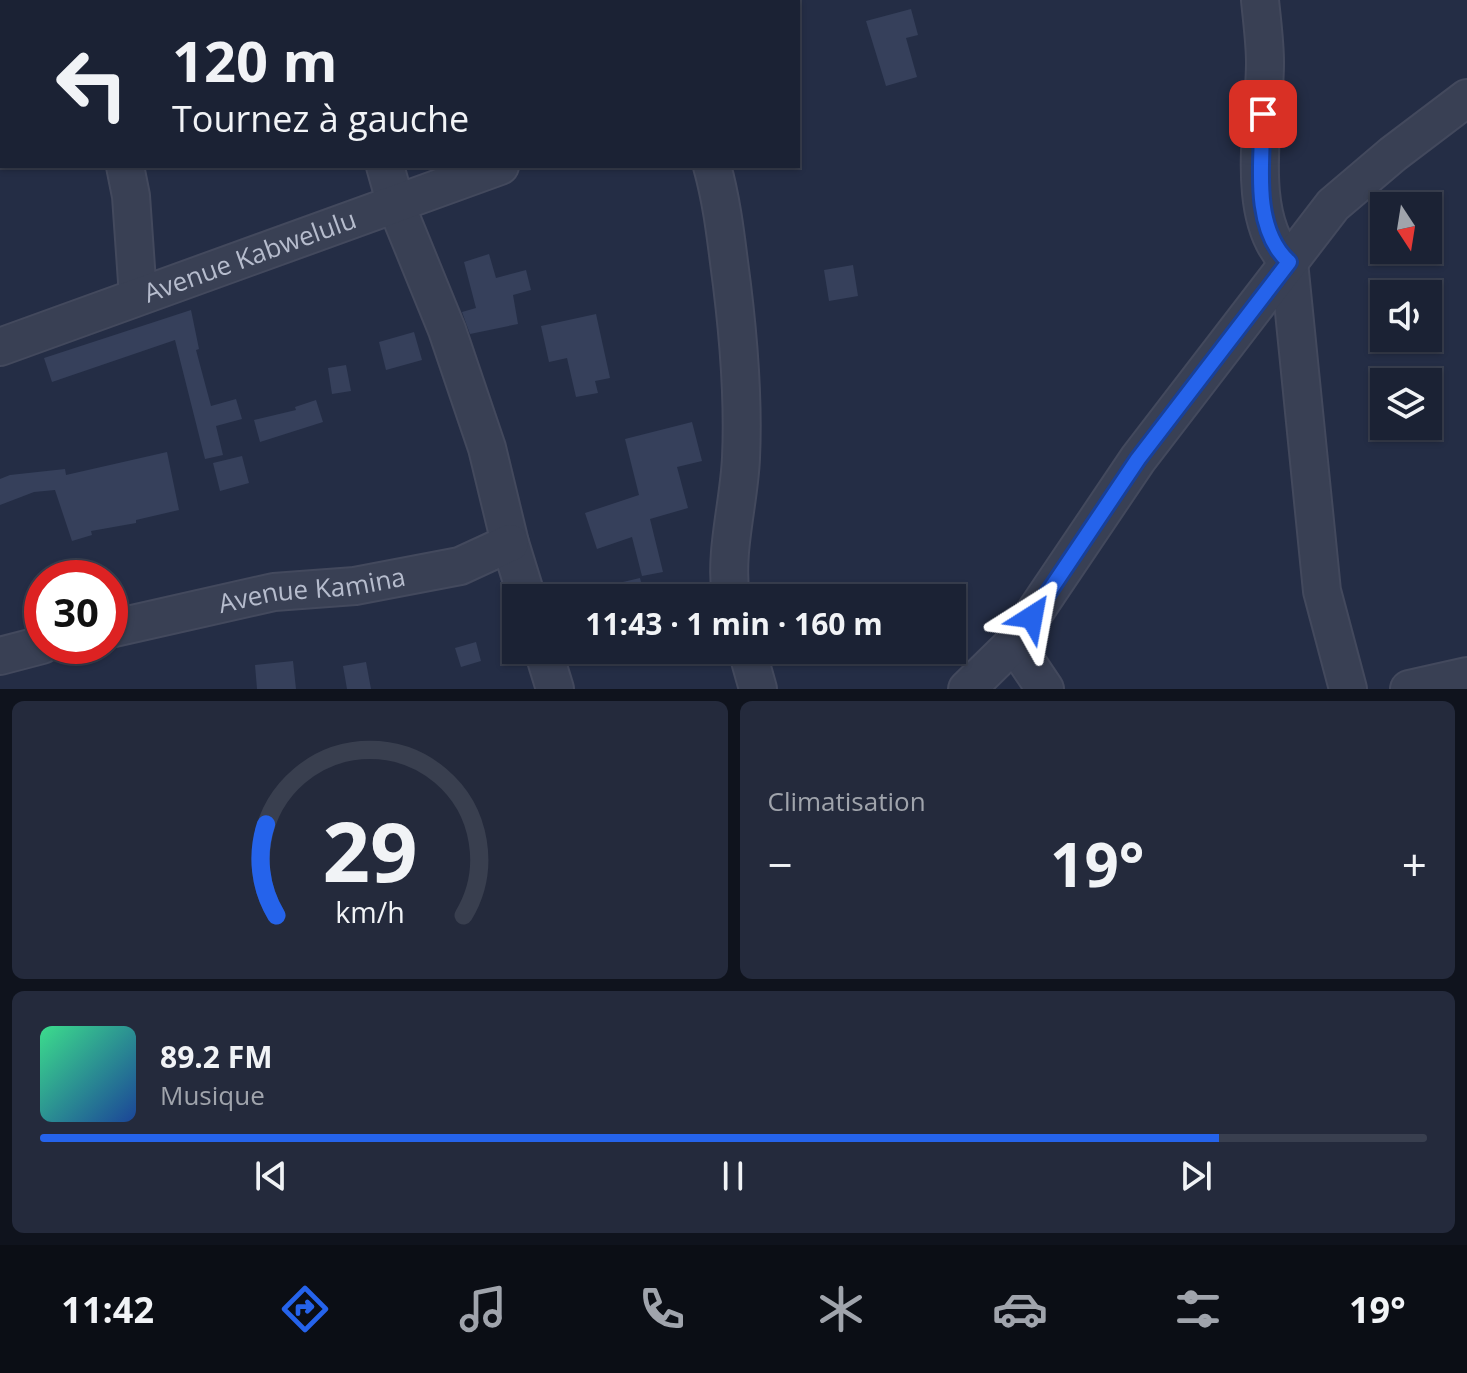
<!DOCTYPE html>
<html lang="fr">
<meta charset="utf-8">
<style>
:root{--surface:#1b2234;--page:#242a3c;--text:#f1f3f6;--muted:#a0a4ac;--line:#393f4f;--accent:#2563eb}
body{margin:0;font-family:"Open Sans",sans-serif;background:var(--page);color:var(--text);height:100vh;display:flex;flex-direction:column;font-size:30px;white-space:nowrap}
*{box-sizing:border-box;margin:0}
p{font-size:26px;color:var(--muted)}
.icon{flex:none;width:44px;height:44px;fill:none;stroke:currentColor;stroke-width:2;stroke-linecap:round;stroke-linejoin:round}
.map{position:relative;height:689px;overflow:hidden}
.sheet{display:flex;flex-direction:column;gap:12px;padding:12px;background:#0f131d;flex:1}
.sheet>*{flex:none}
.top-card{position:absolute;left:0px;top:0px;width:800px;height:168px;box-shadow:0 2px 6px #0004,0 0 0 2px var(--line);background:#1b2234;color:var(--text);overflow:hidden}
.needle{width:52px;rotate:168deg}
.controls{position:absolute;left:1370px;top:192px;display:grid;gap:16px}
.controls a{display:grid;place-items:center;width:72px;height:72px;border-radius:0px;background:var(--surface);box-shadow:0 2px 6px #0004,0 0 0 2px var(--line);font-size:40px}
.speed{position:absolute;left:24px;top:560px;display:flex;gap:16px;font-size:40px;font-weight:700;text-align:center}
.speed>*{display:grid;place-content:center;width:104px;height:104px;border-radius:50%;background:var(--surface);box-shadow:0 2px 6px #0004,0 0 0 2px var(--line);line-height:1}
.speed .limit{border:12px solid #d22;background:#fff;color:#111}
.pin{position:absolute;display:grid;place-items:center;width:68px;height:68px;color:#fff;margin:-34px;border-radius:16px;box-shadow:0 4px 12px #0006}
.me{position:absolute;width:88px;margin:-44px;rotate:34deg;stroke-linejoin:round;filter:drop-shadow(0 0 6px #0008)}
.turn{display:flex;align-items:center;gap:28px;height:168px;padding:0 40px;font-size:36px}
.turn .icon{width:104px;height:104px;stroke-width:2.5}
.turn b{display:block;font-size:56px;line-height:68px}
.big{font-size:60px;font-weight:700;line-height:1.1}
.sheet .tile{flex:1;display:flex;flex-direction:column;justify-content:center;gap:12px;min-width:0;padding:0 28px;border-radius:12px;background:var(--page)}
.sheet .dial{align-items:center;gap:0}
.dial svg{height:208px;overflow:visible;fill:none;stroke:var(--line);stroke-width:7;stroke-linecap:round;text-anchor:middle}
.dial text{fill:var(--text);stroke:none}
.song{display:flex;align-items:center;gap:24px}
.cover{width:96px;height:96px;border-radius:12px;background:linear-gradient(135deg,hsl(150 70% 55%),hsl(220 70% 35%))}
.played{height:8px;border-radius:4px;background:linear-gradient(90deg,var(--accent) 85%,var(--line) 85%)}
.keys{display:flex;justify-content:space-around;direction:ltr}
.heat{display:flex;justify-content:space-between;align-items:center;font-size:44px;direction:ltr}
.sheet .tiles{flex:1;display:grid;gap:12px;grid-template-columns:1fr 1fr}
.tile:last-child{grid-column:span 2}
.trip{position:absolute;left:502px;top:584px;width:464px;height:80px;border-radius:0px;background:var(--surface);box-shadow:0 2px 6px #0004,0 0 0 2px var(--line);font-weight:700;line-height:80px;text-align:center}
.tabs{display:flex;height:128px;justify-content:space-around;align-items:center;background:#0b0e15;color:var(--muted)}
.tabs .icon{width:56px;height:56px}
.tabs .on{color:var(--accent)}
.tabs b{font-size:36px;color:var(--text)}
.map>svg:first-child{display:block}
</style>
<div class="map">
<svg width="1467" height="689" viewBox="0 0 1467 689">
<rect width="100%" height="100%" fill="#242d45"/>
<!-- building -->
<path fill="#36405b" d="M911,9L918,35L906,38L917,77L886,86L866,21Z
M489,254L496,278L526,270L531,290L513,295L518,324L470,334L462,312L476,308L464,262Z
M853,265L858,296L829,301L824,270Z
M191,310L199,349L196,350L211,406L236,399L242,419L216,426L223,455L205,459L175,340L52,382L44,358Z
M596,314L610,378L595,381L598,393L576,397L567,358L549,362L541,326Z
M414,332L422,360L386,370L379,342Z
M346,365L351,391L332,394L328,368Z
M316,400L323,422L260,442L254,420L296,410L295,407Z
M692,422L702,461L677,467L688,508L650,519L663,572L642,576L632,537L597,549L585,513L639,495L625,439Z
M167,452L179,510L136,520V523L91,531L92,535L72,541L55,490L34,492L0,505V479L10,475L65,469L66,475Z
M242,456L249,483L220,491L213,463Z
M640,578L645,598H627L623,582Z
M476,642L481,661L461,667L455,648Z
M293,661L296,689H257L255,665Z
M366,662L371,689H347L343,666Z"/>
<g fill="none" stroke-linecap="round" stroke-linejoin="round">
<!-- minor casing -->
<g stroke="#43495d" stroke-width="40">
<g id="minor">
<path d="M92,0L93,2"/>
<path d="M361,0L362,2"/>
<path d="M668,0L669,2"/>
<path d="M1260,0C1262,21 1265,42 1265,63C1265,119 1243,219 1289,262L1322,591L1348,689"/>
<path d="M125,166L131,196L138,296"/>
<path d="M385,166L396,205L447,330L487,448L510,543L527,598"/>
<path d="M712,166C721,198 725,230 729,262C738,328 744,392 741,458C739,504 724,552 731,598"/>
<path id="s1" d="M0,347L500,166"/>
<path id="s2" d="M110,629L274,592L355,586L460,566L510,543"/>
<path d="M1014,643L1045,689"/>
<path d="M543,650L555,689"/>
<path d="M747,650L758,689"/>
<path d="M0,656L42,645"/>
<path d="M967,689L1014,643L1138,459L1333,205L1393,154L1467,98"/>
<path d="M1409,689L1467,676"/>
</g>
</g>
<!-- minor -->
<use href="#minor" stroke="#394054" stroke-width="36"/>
</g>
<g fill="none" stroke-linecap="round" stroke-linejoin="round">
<!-- route casing -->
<g stroke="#184099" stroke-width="20">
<path id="route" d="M1032,617L1138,459L1289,262C1251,228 1262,160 1263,114"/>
</g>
<!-- route -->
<use href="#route" stroke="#2563eb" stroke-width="14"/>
</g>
<g text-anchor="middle" stroke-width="8" stroke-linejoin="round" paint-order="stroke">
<!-- street labels -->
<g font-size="26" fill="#b6bccd" stroke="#1e2539">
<text dy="9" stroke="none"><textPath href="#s1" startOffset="266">Avenue Kabwelulu</textPath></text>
<text dy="9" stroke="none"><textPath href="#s2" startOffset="206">Avenue Kamina</textPath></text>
</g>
</g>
</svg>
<div class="controls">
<a><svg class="needle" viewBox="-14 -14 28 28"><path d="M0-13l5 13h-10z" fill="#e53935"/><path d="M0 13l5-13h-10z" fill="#a0a4ac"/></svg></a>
<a><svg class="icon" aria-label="sound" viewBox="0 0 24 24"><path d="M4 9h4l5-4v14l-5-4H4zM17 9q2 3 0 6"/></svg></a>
<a><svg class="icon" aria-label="layers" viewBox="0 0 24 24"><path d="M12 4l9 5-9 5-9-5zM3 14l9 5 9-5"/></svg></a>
</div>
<div class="speed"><div class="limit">30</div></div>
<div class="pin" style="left:1263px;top:114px;background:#d93025"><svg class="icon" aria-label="arrive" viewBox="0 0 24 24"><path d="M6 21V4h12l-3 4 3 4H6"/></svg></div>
<svg class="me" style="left:1032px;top:617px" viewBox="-20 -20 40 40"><path d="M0-17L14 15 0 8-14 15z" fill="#2563eb" stroke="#fff" stroke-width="4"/></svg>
<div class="trip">11:43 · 1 min · 160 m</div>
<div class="top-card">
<div class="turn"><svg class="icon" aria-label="left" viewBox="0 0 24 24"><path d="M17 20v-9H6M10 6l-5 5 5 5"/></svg><div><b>120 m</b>Tournez à gauche</div></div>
</div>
</div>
<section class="sheet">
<div class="tiles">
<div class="tile dial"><svg viewBox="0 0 100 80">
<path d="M14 69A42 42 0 1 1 86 69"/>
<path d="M14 69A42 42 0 0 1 10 34" stroke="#2563eb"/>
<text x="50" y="56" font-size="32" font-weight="700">29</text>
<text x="50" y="72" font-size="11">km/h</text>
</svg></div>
<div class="tile"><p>Climatisation</p>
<div class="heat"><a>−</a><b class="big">19°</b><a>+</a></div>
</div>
<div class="tile">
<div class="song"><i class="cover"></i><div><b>89.2 FM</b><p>Musique</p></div></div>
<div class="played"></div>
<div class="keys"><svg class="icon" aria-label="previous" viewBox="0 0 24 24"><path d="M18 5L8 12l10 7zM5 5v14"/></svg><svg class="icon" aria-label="pause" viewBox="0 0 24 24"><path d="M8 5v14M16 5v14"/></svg><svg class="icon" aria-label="next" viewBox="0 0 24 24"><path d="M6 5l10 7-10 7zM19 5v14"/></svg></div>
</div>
</div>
</section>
<nav class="tabs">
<b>11:42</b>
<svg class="icon on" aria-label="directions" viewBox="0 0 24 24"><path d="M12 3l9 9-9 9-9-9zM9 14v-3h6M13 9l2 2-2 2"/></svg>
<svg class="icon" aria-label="music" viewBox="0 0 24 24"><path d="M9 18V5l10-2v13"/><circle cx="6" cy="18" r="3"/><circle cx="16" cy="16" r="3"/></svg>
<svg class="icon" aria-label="phone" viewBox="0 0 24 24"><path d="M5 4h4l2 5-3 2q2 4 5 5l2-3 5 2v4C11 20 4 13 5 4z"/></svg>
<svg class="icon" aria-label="climate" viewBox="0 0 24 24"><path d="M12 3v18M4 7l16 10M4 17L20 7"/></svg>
<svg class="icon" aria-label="car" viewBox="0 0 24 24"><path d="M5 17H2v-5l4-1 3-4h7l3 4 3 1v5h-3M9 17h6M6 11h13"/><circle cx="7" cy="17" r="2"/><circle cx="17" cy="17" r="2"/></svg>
<svg class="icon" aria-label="filters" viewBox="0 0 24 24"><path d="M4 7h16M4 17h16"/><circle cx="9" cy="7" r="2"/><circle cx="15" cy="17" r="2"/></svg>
<b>19°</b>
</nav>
